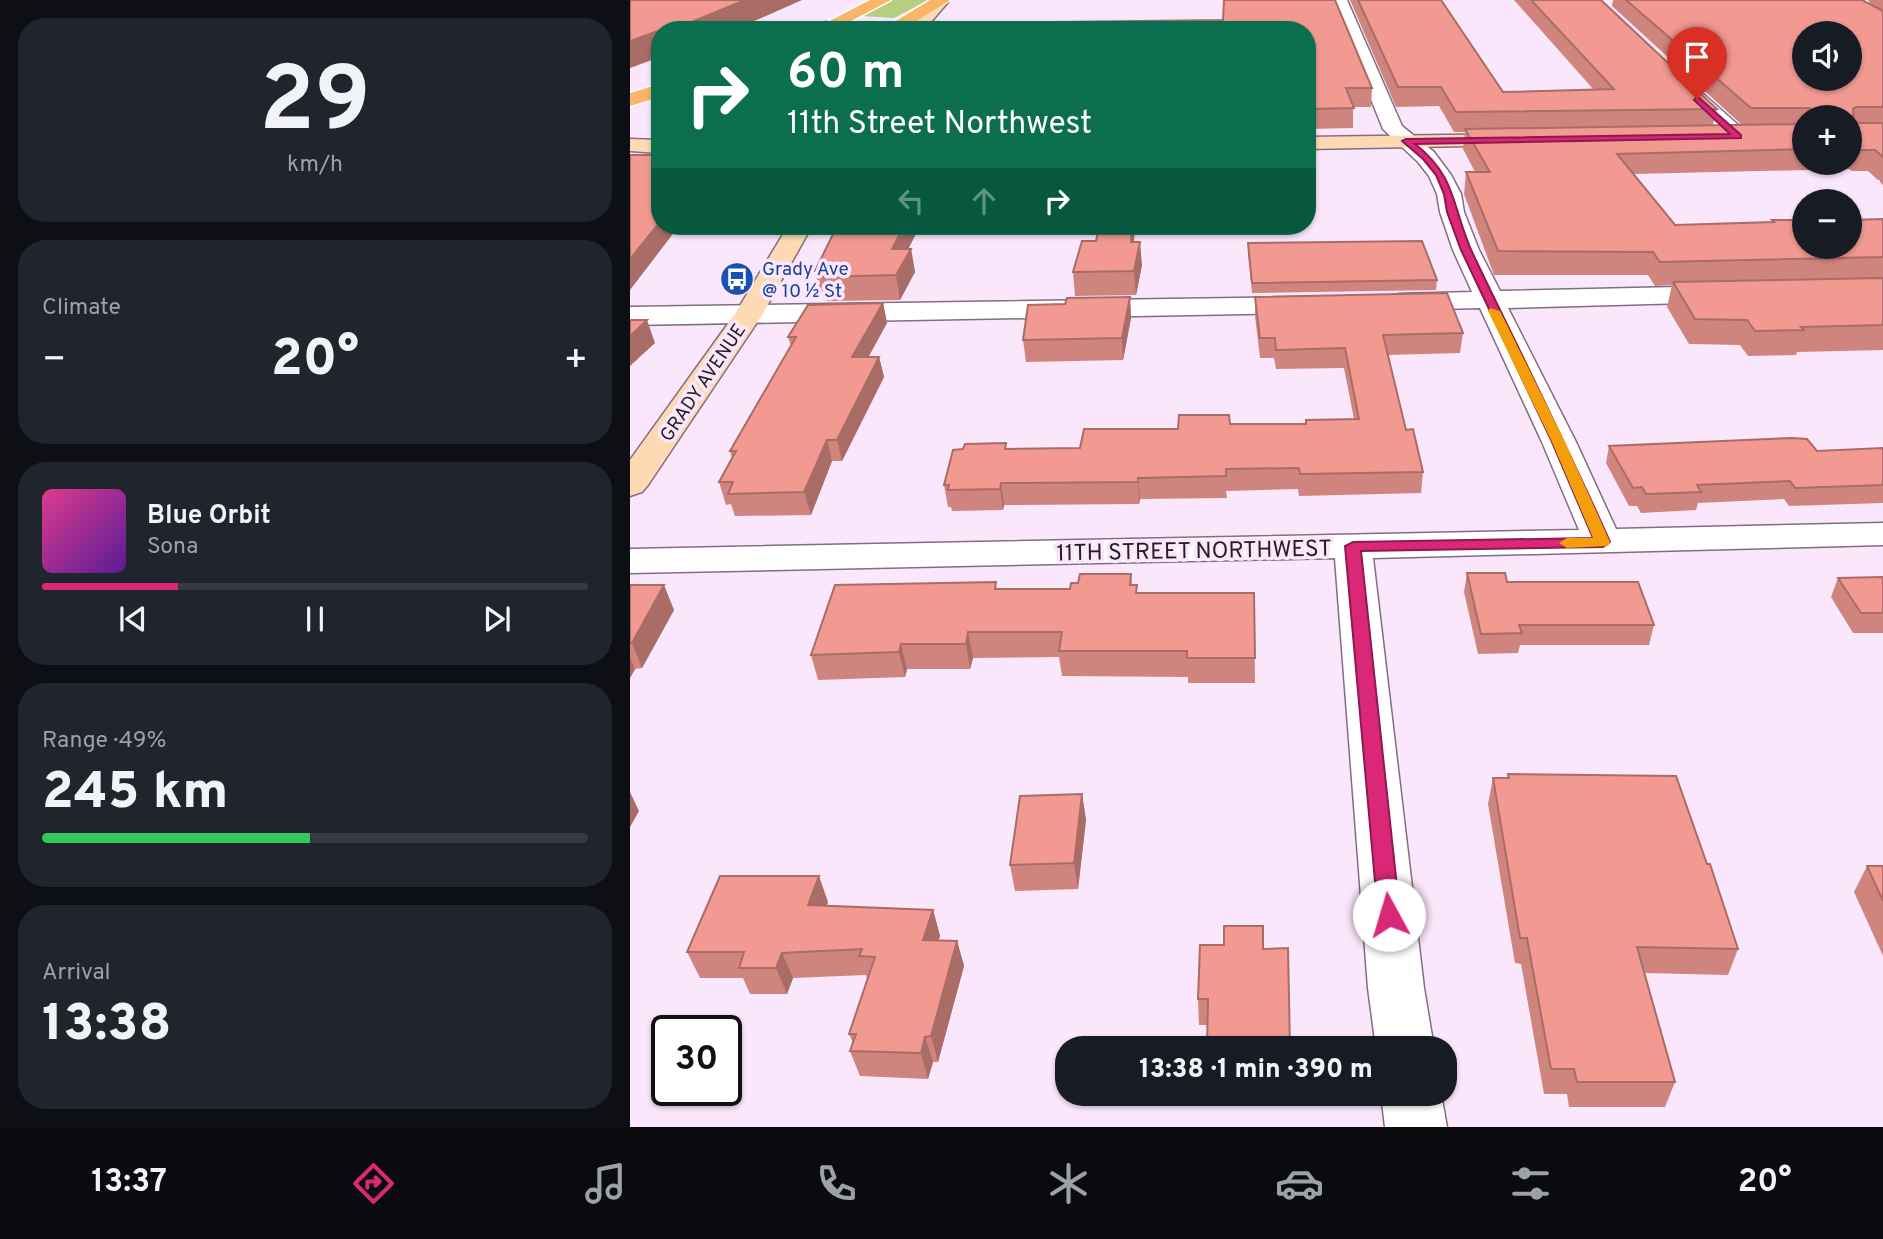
<!DOCTYPE html>
<meta charset="utf-8">
<style>
:root{--surface:#171b24;--page:#20242c;--text:#f1f3f6;--muted:#9ea1a6;--line:#363941;--accent:#db2777}
body{margin:0;font-family:Overpass,sans-serif;background:var(--page);color:var(--text);height:100vh;display:flex;flex-direction:column;font-size:26px;white-space:nowrap}
*{box-sizing:border-box;margin:0}
p{font-size:23px;color:var(--muted)}
.icon{flex:none;width:38px;height:38px;fill:none;stroke:currentColor;stroke-width:2;stroke-linecap:round;stroke-linejoin:round}
.map{position:relative;flex:1;overflow:hidden}
.panel{display:flex;flex-direction:column;gap:18px;padding:18px;background:#0d0f14;width:630px}
.panel>*{flex:none}
.guide{position:absolute;left:21px;top:21px;width:665px;height:214px;border-radius:28px;box-shadow:0 2px 5px #0004;background:#0b6e4f;color:#fff;overflow:hidden}
.tools{position:absolute;left:1162px;top:21px;display:grid;gap:14px}
.tools a{display:grid;place-items:center;width:70px;height:70px;border-radius:50%;background:var(--surface);box-shadow:0 2px 5px #0004;font-size:35px}
.speed{position:absolute;left:21px;top:1015px;display:flex;gap:14px;font-size:35px;font-weight:700;text-align:center}
.speed>*{display:grid;place-content:center;width:91px;height:91px;border-radius:50%;background:var(--surface);box-shadow:0 2px 5px #0004;line-height:1}
.speed .limit{border:4px solid #111;border-radius:10px;background:#fff;color:#111}
.pin{position:absolute;display:grid;place-items:center;width:60px;height:60px;color:#fff;margin:-72px -30px;border-radius:50% 50% 50% 0;rotate:-45deg;box-shadow:0 0 7px #0007}
.pin .icon{rotate:45deg}
.me{position:absolute;width:77px;margin:-38px;rotate:354deg;stroke-linejoin:round;filter:drop-shadow(0 0 5px #0008)}
.turn{display:flex;align-items:center;gap:24px;height:147px;padding:0 21px;font-size:32px}
.turn .icon{width:91px;height:91px;stroke-width:2.5}
.turn b{display:block;font-size:49px;line-height:60px}
.lanes{display:flex;align-items:center;height:66px;padding:0 21px;background:#0003;justify-content:center;gap:35px;direction:ltr}
.lanes .off{opacity:.35}
.big{font-size:52px;font-weight:800;line-height:1.1}
.panel .card{flex:1;display:flex;flex-direction:column;justify-content:center;gap:10px;min-width:0;padding:0 24px;border-radius:28px;background:var(--page)}
.panel .dial{align-items:center;gap:0}
.dial b{font-size:91px;line-height:1}
.song{display:flex;align-items:center;gap:21px}
.cover{width:84px;height:84px;border-radius:10px;background:linear-gradient(135deg,hsl(330 70% 55%),hsl(270 70% 35%))}
.played{height:7px;border-radius:4px;background:linear-gradient(90deg,var(--accent) 25%,var(--line) 25%)}
.keys{display:flex;justify-content:space-around;direction:ltr}
.heat{display:flex;justify-content:space-between;align-items:center;font-size:38px;direction:ltr}
.charge{height:10px;border-radius:5px;background:linear-gradient(90deg,#34c759 49%,var(--line) 0)}
.trip{position:absolute;left:425px;top:1036px;width:402px;height:70px;border-radius:28px;background:var(--surface);box-shadow:0 2px 5px #0004;font-weight:800;line-height:70px;text-align:center}
.dock{display:flex;height:112px;justify-content:space-around;align-items:center;background:#090b0e;color:var(--muted)}
.dock .icon{width:49px;height:49px}
.dock .selected{color:var(--accent)}
.dock b{font-size:32px;color:var(--text)}
main{display:flex;flex:1;min-height:0}
.map>svg:first-child{display:block}
</style>
<main>
<section class="panel">
<div class="card dial"><b>29</b><p>km/h</p></div>
<div class="card"><p>Climate</p>
<div class="heat"><a>−</a><b class="big">20°</b><a>+</a></div>
</div>
<div class="card">
<div class="song"><i class="cover"></i><div><b>Blue Orbit</b><p>Sona</p></div></div>
<div class="played"></div>
<div class="keys"><svg class="icon" aria-label="previous" viewBox="0 0 24 24"><path d="M18 5L8 12l10 7zM5 5v14"/></svg><svg class="icon" aria-label="pause" viewBox="0 0 24 24"><path d="M8 5v14M16 5v14"/></svg><svg class="icon" aria-label="next" viewBox="0 0 24 24"><path d="M6 5l10 7-10 7zM19 5v14"/></svg></div>
</div>
<div class="card"><p>Range · 49%</p><b class="big">245 km</b><div class="charge"></div></div>
<div class="card"><p>Arrival</p><b class="big">13:38</b></div>
</section>
<div class="map">
<svg width="1253" height="1127" viewBox="0 0 1253 1127">
<rect width="100%" height="100%" fill="#fbe7fc"/>
<!-- green -->
<path fill="#b6ce80" d="M261,0H299L264,18L232,16Z"/>
<g fill="none" stroke-linecap="round" stroke-linejoin="round">
<!-- street casing -->
<g stroke="#826d84" stroke-width="3">
<path id="street" d="M701,0H717L772,126L804,152L821,175L831,194L834,212L849,250L870,291L1093,286L1103,288L1107,294L1103,300L1093,302L878,308L946,442L986,529L1253,523V545L743,558L794,988L804,1048H746L738,988L705,558L0,573V549L949,530L912,442L850,308L769,310L759,308L755,302L759,296L769,294L842,292L823,250L810,212L807,194L799,176L788,162L753,129Z
M197,22L224,26L226,30H190L189,27L191,23Z
M1047,75L1054,77L1115,131L1118,136L1115,141H1099L1040,85L1037,81L1040,77Z
M677,297L687,299L691,305L687,311L677,313L0,325V307Z
M751,1094H811L817,1127H755Z"/>
</g>
<!-- secondary casing -->
<g stroke="#826d84" stroke-width="3">
<path id="secondary" d="M303,0L319,1L294,30H276Z
M885,134L893,135L896,140L893,145L677,149V137Z
M0,139L30,140V153L0,151Z
M158,226H182L132,315L18,485L12,492L0,496V460L105,314Z"/>
</g>
<!-- primary casing -->
<g stroke="#fff" stroke-width="3">
<path id="primary" d="M240,0H261L204,30H182Z
M300,0H320L272,30H251Z
M30,84V97L0,106V93Z"/>
</g>
<!-- street -->
<use href="#street" fill="#fff" fill-rule="evenodd"/>
<!-- secondary -->
<use href="#secondary" fill="#fddab3" fill-rule="evenodd"/>
<!-- primary -->
<use href="#primary" fill="#fbb568" fill-rule="evenodd"/>
</g>
<!-- wall -->
<path fill="#d0847e" fill-rule="evenodd" d="M720,0H811L873,92L964,90L884,0H971L1087,109L1083,125H1112L982,6L983,0H1232L1241,5L1238,0H1253V185L1250,182V180H1248L1238,171H1222L1219,169L1003,174L1045,225L1141,222L1142,220L1253,219V350L1167,352L1166,355L1118,356L1110,345L1059,344L1037,307L1042,285L1025,286L1018,275H864L834,194L836,172H845L833,149L835,132H824L809,106L766,107ZM1174,117H1220V163H1174Z
M677,30L742,88L741,107H723V128L677,129Z
M207,226H290L278,249H281L285,272L270,300L197,301L195,295H190L185,271Z
M469,226H505L504,242L512,265L506,295L445,296L443,272L466,241Z
M618,243L807,280L806,290L622,293L618,253Z
M500,297L501,318L493,360L396,362L393,340L435,304Z
M625,297L833,333L830,353L758,355L776,430L793,472L791,493L669,496L668,489L596,491L597,498L510,499L509,504L374,505L373,510L322,511L321,507H318L314,485L333,449L450,448L548,429L600,424H675L724,419L714,368L646,369L644,358H630L625,316Z
M253,303L257,323L238,357H249L254,377L212,461H202L181,515L105,516L101,504L96,505L89,482L102,458L100,451L161,346L158,337Z
M979,446L1187,451L1253,448V503L1159,506L1154,499L1068,503L1066,510L1011,513L1007,506H999L976,463Z
M837,573L877,582L1024,625L1019,645H890L888,653L848,654L834,592Z
M501,574L502,585L507,593H624L625,683H558V677L432,676L429,657L343,658L340,669H277L275,677L188,680L181,655L367,589H440L448,583Z
M1253,577V633H1223L1201,597L1208,578Z
M0,585L44,610L12,668L5,669L0,678Z
M878,774L1108,949L1098,975L1015,973L1045,1082L1035,1107H939L937,1094H914L891,964L885,963L858,804L863,778H877Z
M452,794L456,820L448,889L385,891L380,865Z
M1237,866H1253V956L1224,892Z
M198,902L196,906L303,910L310,936L308,940L327,941L334,966L308,1062H303L298,1079L230,1076L220,1051L223,1043L219,1034L237,979L236,975L163,978L157,994H120L113,978H70L57,952Z
M633,949L660,1048H577L578,1025H569L568,999Z
M584,1094H660V1096H584Z"/>
<!-- shaded-wall -->
<path fill="#a96c66" d="M115,0H172L104,30H47V28Z
M30,30V57L0,68V41Z
M30,222V226H49L0,290V259Z
M274,226H290L266,273L262,249Z
M502,226H505L502,265L501,242Z
M510,242L512,265L506,295L504,271Z
M281,249L285,272L270,300L266,275Z
M500,297L501,318L493,360L492,338Z
M253,303L257,323L227,378L222,357Z
M17,320L25,343L0,366V336Z
M249,357L254,377L212,461L207,440Z
M197,440L202,461L181,515L174,492Z
M508,478L510,499L509,504L508,482Z
M371,483L374,505L373,510L370,489Z
M34,585L44,610L12,668L2,643Z
M338,632L343,658L340,669L336,644Z
M271,644L277,669L275,677L269,652Z
M0,658L5,669L0,678Z
M0,792L9,811L0,827Z
M452,794L456,820L448,889L444,863Z
M189,876L198,902L188,931L178,905Z
M303,910L310,936L301,966L293,940Z
M327,941L334,966L308,1062L301,1036Z
M152,953L163,978L157,994L146,968Z
M295,1037L303,1062L298,1079L291,1053Z"/>
<!-- building -->
<path fill="#f29a92" stroke="#a96c66" stroke-width="2" fill-rule="evenodd" d="M0,0H115L47,28L39,27L0,41Z
M594,0H705L742,88H716L724,108L677,109V30H333L336,23L593,20Z
M728,0H811L873,92L984,89L901,0H971L1087,109L826,112L811,87H768Z
M996,0H1232L1253,11V107H1226L1223,109L1224,123H1253V157L1245,150H1228L1225,148H1220V117H1182V110L1179,108H1121ZM1174,33H1220V79H1174Z
M1174,124V149L987,154L1045,225L1144,222L1142,220H1174V247H1220V220L1253,219V257L1030,262L1023,252L868,251L836,172H860L835,129Z
M0,155H30V222L0,259Z
M207,226H274L262,249H281L266,275L191,277L195,271H185Z
M469,226H502L501,242H510L504,271L443,272L452,241H466Z
M792,241L807,280L622,283L618,243Z
M1253,278V325L1171,327L1174,330L1125,331L1117,320L1065,319L1043,282Z
M817,293L833,333L753,335L776,430L783,429L793,472L670,474L669,468L596,469V476L508,478V482L371,483L370,489L318,490L319,485H314L323,450L333,449L335,444L376,443L375,449L450,448L454,429H548L549,415H599L600,424H676V420L729,419L715,348L646,350L645,338H630L625,297Z
M500,297L492,338L393,340L398,305L435,304L437,298Z
M253,303L222,357H249L207,440H197L174,492L98,494L103,482H89L106,451H100L166,337H158L178,305Z
M0,320H17L0,336Z
M1162,438L1177,439L1187,451L1253,448V485L1165,488L1160,481L1067,485L1071,492L1016,494L1012,487L1003,488L979,446Z
M837,573H875L877,582H1008L1024,625H889L892,633L851,634Z
M450,574H501L500,585H507L506,593H624L625,658H557V651H429L432,632H338L336,644H271L269,652L181,655L205,585L366,582L365,589H440L441,583H448Z
M1253,577V613H1231L1208,578Z
M0,585H34L2,643H0Z
M878,774L1046,776L1077,864H1080L1108,949L1007,947L1045,1082H947L944,1069H921L897,938H890L863,778H879Z
M452,794L444,863L380,865L390,796Z
M1237,866H1253V901Z
M90,876H189L178,905L303,910L293,940L327,941L301,1036L295,1037L291,1053L220,1051L226,1034H219L245,957L229,956L232,949L152,953L146,968H109L114,952H57Z
M594,926H633V949L658,948L660,1048H584V1047H577L578,999H568L570,945H594Z"/>
<!-- route -->
<path fill="#db2777" stroke="#8e194d" stroke-width="2" d="M1067,96L1111,135V138L785,144C828,177 822,210 843,254C889,350 937,445 980,542L973,547L731,551L770,915L766,921L759,924L751,921L748,915L715,546L723,542L963,538L922,442L831,250L817,212L814,194L806,175L793,159L772,141L776,139L1100,134L1064,100Z"/>
<!-- slow -->
<path fill="#f59e0b" d="M860,308L870,311L935,442L980,542L978,546L937,548L929,543L937,538H963L922,442L858,311Z"/>
<!-- icons -->
<defs>
<g id="bus-disc" transform="scale(1.75)"><circle r="9.5" fill="#1a4fb4" stroke="#fbe7fc"/><path d="M-5-6H5V4H4V6H2V4H-2V6H-4V4H-5ZM-3.5-4V0h7V-4ZM-3.5 1.2v1.5H-2V1.2ZM2 1.2v1.5H3.5V1.2Z" fill="#fff"/></g>
</defs>
<g fill-rule="evenodd">
<use href="#bus-disc" x="107" y="279"/>
</g>
<g text-anchor="middle" stroke-width="7" stroke-linejoin="round" paint-order="stroke">
<!-- far-transit labels -->
<g font-size="19" fill="#164399" stroke="#fbe7fc" text-anchor="start">
<text x="132" y="275">Grady Ave<tspan x="132" dy="22">@ 10 ½ St</tspan></text>
</g>
<!-- far-street labels -->
<g font-size="19" fill="#261d26" stroke="#fbe7fc">
<text transform="translate(72 382) rotate(-56)" y="7">GRADY AVENUE</text>
</g>
<!-- street labels -->
<g font-size="23" fill="#261d26" stroke="#fbe7fc">
<text transform="translate(564 550) rotate(-1)" y="8">11TH STREET NORTHWEST</text>
</g>
</g>
</svg>
<div class="tools">
<a><svg class="icon" aria-label="sound" viewBox="0 0 24 24"><path d="M4 9h4l5-4v14l-5-4H4zM17 9q2 3 0 6"/></svg></a>
<a>+</a>
<a>−</a>
</div>
<div class="speed"><div class="limit">30</div></div>
<div class="pin" style="left:1067px;top:99px;background:#d93025"><svg class="icon" aria-label="arrive" viewBox="0 0 24 24"><path d="M6 21V4h12l-3 4 3 4H6"/></svg></div>
<svg class="me" style="left:759px;top:915px" viewBox="-20 -20 40 40"><circle r="19" fill="#fff"/><path d="M0-13L10 11 0 6-10 11z" fill="#db2777"/></svg>
<div class="trip">13:38 · 1 min · 390 m</div>
<div class="guide">
<div class="turn"><svg class="icon" aria-label="right" viewBox="0 0 24 24"><path d="M7 20v-9h11M14 6l5 5-5 5"/></svg><div><b>60 m</b>11th Street Northwest</div></div>
<div class="lanes"><svg class="icon off" aria-label="left" viewBox="0 0 24 24"><path d="M17 20v-9H6M10 6l-5 5 5 5"/></svg><svg class="icon off" aria-label="ahead" viewBox="0 0 24 24"><path d="M12 20V5M6 11l6-6 6 6"/></svg><svg class="icon" aria-label="right" viewBox="0 0 24 24"><path d="M7 20v-9h11M14 6l5 5-5 5"/></svg></div>
</div>
</div>
</main>
<nav class="dock">
<b>13:37</b>
<svg class="icon selected" aria-label="directions" viewBox="0 0 24 24"><path d="M12 3l9 9-9 9-9-9zM9 14v-3h6M13 9l2 2-2 2"/></svg>
<svg class="icon" aria-label="music" viewBox="0 0 24 24"><path d="M9 18V5l10-2v13"/><circle cx="6" cy="18" r="3"/><circle cx="16" cy="16" r="3"/></svg>
<svg class="icon" aria-label="phone" viewBox="0 0 24 24"><path d="M5 4h4l2 5-3 2q2 4 5 5l2-3 5 2v4C11 20 4 13 5 4z"/></svg>
<svg class="icon" aria-label="climate" viewBox="0 0 24 24"><path d="M12 3v18M4 7l16 10M4 17L20 7"/></svg>
<svg class="icon" aria-label="car" viewBox="0 0 24 24"><path d="M5 17H2v-5l4-1 3-4h7l3 4 3 1v5h-3M9 17h6M6 11h13"/><circle cx="7" cy="17" r="2"/><circle cx="17" cy="17" r="2"/></svg>
<svg class="icon" aria-label="filters" viewBox="0 0 24 24"><path d="M4 7h16M4 17h16"/><circle cx="9" cy="7" r="2"/><circle cx="15" cy="17" r="2"/></svg>
<b>20°</b>
</nav>
